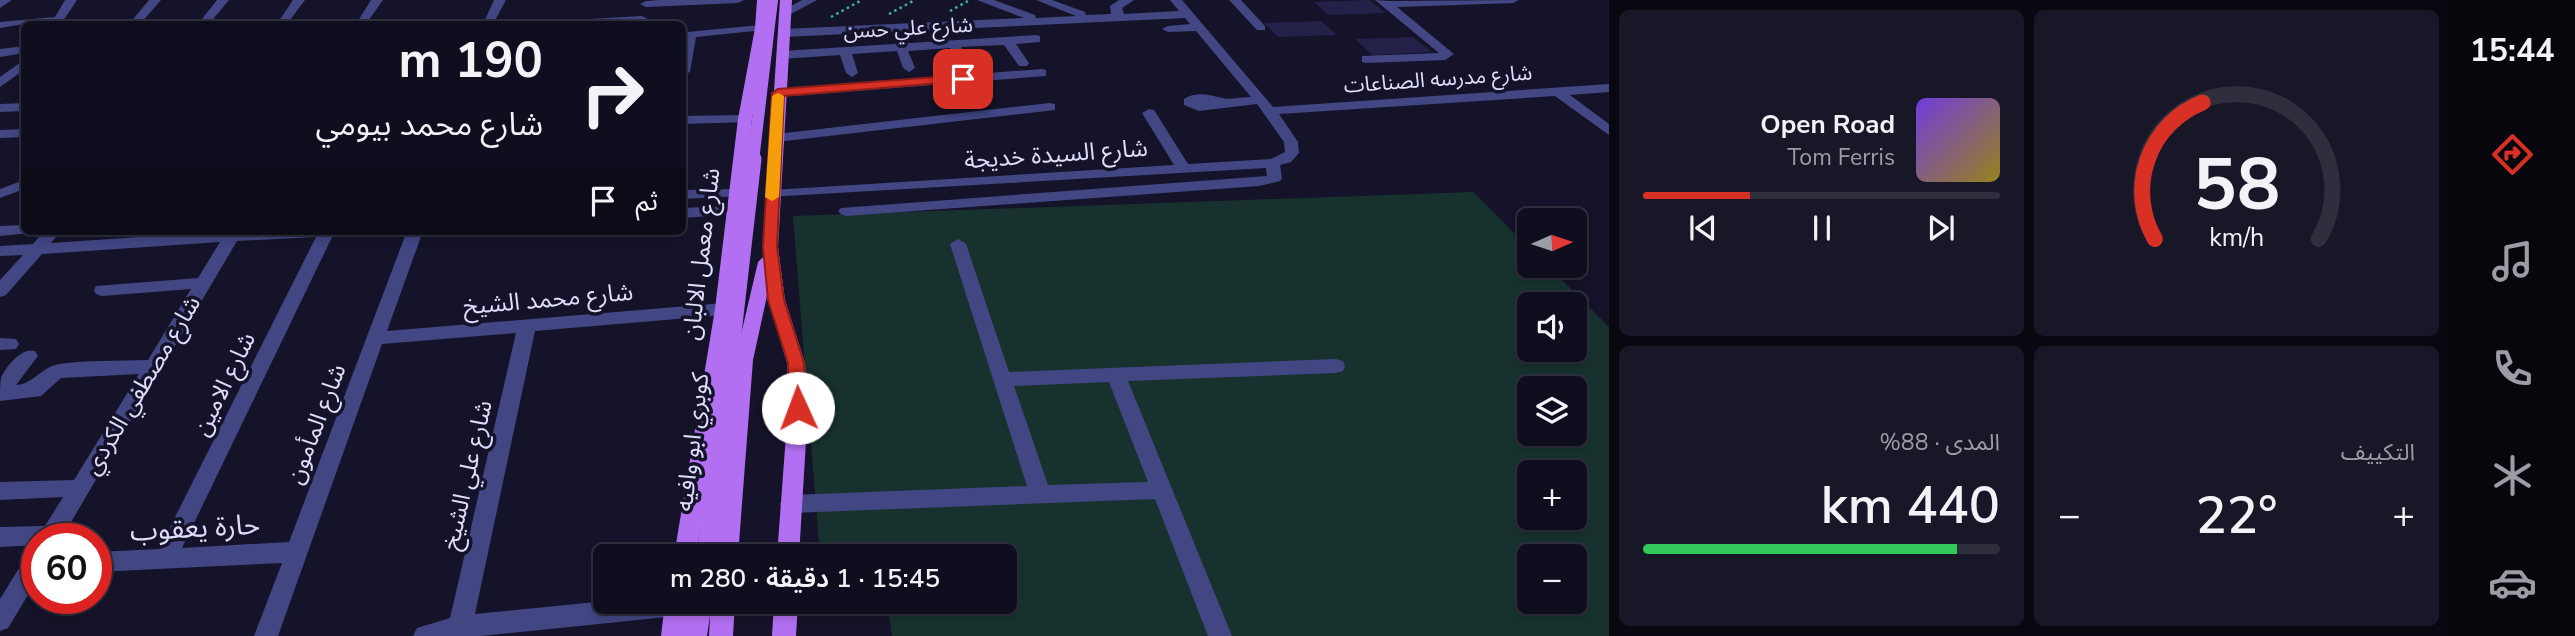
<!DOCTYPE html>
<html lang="ar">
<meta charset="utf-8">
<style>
:root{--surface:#0f0e1f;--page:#181728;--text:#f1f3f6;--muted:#9b9ca4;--line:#2f2e3d;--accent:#d93025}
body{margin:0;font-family:"Nunito Sans","Noto Sans Arabic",sans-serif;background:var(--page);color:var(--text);direction:rtl;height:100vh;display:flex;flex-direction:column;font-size:26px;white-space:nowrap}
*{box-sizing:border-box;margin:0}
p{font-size:23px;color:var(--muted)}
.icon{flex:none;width:38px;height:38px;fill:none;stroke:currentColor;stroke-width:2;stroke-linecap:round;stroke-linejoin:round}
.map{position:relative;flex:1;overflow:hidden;direction:ltr}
.drawer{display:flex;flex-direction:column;gap:10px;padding:10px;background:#080811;width:840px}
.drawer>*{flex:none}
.hud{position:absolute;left:21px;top:21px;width:665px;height:214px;border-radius:10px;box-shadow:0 4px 10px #0003,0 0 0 2px var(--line);direction:rtl;background:#0f0e1f;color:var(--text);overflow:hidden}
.needle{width:46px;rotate:87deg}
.tools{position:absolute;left:1517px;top:208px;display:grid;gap:14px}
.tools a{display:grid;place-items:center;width:70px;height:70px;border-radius:10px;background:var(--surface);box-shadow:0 4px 10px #0003,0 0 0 2px var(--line);font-size:35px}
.speed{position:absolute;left:21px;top:523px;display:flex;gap:14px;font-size:35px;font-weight:700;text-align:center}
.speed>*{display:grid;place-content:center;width:91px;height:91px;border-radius:50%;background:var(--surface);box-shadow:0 4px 10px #0003,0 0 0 2px var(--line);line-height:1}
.speed .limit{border:10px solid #d22;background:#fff;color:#111}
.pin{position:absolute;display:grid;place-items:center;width:60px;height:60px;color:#fff;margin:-30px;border-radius:14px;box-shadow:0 4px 10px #0006}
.me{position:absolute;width:77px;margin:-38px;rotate:358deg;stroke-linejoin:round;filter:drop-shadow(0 0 5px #0008)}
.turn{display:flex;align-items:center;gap:24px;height:147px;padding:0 28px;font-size:32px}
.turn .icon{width:91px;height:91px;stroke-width:2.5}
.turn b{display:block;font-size:49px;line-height:60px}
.then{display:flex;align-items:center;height:66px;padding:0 28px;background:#0003;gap:14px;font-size:26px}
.big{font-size:52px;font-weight:600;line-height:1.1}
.drawer .widget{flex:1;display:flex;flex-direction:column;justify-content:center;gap:10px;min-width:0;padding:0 24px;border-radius:10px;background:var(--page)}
.drawer .dial{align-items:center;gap:0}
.dial svg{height:182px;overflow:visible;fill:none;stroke:var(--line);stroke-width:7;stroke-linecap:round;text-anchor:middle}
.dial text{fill:var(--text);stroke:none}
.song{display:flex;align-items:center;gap:21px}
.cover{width:84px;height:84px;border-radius:10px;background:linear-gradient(135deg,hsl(260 70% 55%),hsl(50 70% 35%))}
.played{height:7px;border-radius:4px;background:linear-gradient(90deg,var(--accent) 30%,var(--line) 30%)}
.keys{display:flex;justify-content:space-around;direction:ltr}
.heat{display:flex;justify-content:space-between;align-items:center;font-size:38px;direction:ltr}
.charge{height:10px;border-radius:5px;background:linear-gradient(90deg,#34c759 88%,var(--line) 0)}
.drawer .tiles{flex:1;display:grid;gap:10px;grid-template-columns:repeat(2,1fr)}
.trip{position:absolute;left:593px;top:544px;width:424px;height:70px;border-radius:10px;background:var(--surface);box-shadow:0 4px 10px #0003,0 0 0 2px var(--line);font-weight:600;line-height:70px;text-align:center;direction:rtl}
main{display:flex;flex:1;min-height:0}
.tab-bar{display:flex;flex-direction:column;width:126px;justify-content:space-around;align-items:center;background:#06060c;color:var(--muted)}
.tab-bar .icon{width:49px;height:49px}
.tab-bar .selected{color:var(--accent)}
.tab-bar b{font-size:32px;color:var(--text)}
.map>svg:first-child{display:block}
</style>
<main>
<nav class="tab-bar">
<b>15:44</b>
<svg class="icon selected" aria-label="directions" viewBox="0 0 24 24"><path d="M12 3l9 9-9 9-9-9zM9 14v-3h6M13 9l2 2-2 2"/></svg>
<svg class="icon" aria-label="music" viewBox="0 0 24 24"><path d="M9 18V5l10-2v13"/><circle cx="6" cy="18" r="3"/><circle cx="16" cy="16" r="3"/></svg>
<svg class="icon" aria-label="phone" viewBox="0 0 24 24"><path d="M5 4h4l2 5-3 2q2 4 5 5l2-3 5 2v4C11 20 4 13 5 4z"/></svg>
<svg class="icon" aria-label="climate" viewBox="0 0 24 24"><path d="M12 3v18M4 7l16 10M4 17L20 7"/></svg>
<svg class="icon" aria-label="car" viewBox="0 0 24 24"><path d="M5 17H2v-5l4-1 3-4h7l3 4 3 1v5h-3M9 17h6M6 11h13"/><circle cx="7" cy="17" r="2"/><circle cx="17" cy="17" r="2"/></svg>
</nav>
<section class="drawer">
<div class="tiles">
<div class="widget dial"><svg viewBox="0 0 100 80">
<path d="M14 69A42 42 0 1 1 86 69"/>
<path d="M14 69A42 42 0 0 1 35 9" stroke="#d93025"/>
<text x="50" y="56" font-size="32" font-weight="700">58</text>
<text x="50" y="72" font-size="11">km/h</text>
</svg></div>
<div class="widget">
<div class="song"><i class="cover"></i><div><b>Open Road</b><p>Tom Ferris</p></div></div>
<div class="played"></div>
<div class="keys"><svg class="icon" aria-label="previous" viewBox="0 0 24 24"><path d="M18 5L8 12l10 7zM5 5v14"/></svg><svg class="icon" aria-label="pause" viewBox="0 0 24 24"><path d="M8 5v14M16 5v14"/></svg><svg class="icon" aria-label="next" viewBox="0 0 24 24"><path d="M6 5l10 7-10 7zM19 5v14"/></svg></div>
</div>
<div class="widget"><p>التكييف</p>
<div class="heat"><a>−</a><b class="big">22°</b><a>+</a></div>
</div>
<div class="widget"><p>المدى · 88%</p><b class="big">440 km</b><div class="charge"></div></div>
</div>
</section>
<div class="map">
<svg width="1609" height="636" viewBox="0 0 1609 636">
<rect width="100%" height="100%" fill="#141329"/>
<!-- green -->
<path fill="#17322e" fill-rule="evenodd" d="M1473,192L1529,248L1530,266H1548L1609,327V636H892L887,602H1004V556H820L793,216ZM1530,304H1575V350H1530ZM1530,388H1575V434H1530ZM1530,472H1575V518H1530ZM1530,556H1575V602H1530Z"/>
<!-- building -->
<path fill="#242148" d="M1369,0L1386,13L1329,15L1314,2Z
M1321,21L1337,35L1278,37L1264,23Z
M1413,37L1432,52L1372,55L1355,39Z"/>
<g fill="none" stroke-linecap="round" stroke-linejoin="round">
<!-- path -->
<path stroke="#3cb29e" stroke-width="2.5" stroke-dasharray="2.5 3.5" stroke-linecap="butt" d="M950,11L968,1
M889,14L915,0
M831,17L862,0"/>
<!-- minor -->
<path fill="#424784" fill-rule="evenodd" d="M0,0H12L0,8Z
M65,0H77L61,24H24L0,28V22L55,17Z
M149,0H161L140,24H129Z
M217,0H229L209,24H198Z
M293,0H305L287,24H277Z
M371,0H383L366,24H356Z
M494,0H506L493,24H483Z
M661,0H744L738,3L646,7L640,4L646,1Z
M802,0H817L789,15L779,13Z
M977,0H994L1035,15L1036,18L1076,16L1036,0H1052L1085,12L1086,15L1111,14L1110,6L1119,0H1134L1122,8L1124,14L1179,11L1170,0H1182L1273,107L1609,84V92L1570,95L1609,124V135L1555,96L1279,114L1298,142L1299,153L1291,162L1280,165L1282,178L1280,181L1259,186L846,216L841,214L838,211L841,208L1267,176L1266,168L767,197L765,194L772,190L1174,165L1142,113L1149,109L1154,110L1188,164L1271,159L1285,152L1284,142L1257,104L1199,111L1184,105V99C1196,91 1210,95 1222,98C1230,100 1242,97 1251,97L1196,31L1168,32L1162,29L1168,26L1190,24L1185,18L784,37L778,33L784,29L1024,18Z
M1229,0H1241L1265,26V30H1257Z
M1375,0L1389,1L1519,0L1513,3L1397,7L1454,54L1445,60L1366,63L1362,62V56L1439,53Z
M642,16L648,19L646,21L548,24L554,21Z
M761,25L767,28L765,30L696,37L690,72L682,75V48L687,32Z
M1036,35L1040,36V42L1016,44L1029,63L1027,66H1019L1004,45L961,47L970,68L964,72L958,68L950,48L908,51L915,68L909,72L903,68L897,51L852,54L858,73L852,77L846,73L840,55L782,59L776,55L782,51Z
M24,46V53L0,57V49Z
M24,60V70L0,87V77Z
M1042,69L1046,70V76L778,97L772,93L778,89Z
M24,103V111L0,112V104Z
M1050,103L1055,104V110L776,142L769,138L776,134Z
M745,115L752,119L750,122L682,124V116Z
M24,129V137L0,138V130Z
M24,180V189L0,198V189Z
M736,189L743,193L741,196L682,199V190Z
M735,206L740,208L743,211L740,214L682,218V208Z
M24,225V231H31L30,233L0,236V226Z
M44,231H61L51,243L227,231H335L182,548L289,542L407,231H423L387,331L724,303L730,305L733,309L730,313L724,315L535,331L475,614L606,601L687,602L685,613L677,616L481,636H413L417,628L450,618L516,333L382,344L278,636H254L282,563L96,572V552L159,549L316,237L237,241L61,539H37V545L0,547V527L45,526L63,497L0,500V482L74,480L139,374L61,378L41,396L0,401C0,394 0,384 1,378C6,366 22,347 35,351L38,356L16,385C34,384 41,367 59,364C88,360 119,361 148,360L191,289L102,296L96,294L94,290L96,286L198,278L220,242L42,254L6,295L0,297V280L23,255L0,256V246L33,244Z
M958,239L966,244L1009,372L1336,359L1343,361L1345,366L1343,371L1336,373L1128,381L1232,636H1208L1155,499L791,513L783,510L780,504L783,498L791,495L1027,486L950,244ZM1109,382L1148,482L1048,485L1014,386Z
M0,338L16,339L19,344L16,349L0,350Z
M37,549V580L8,628L0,631V599L29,552Z"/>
<!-- major -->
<path fill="#b36ff2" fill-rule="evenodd" d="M757,0H769L767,28L752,119L733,309L696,556H674L715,309L738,119L755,28Z
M780,0H792L778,247L785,300L805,363L808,408L799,556H777L788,408L787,363L767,296L753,360L738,556H716L735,360L758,262L763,257Z
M665,602H689L688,611L689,602H735L733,636H709L710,615L707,636H661Z
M774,602H798L796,636H772Z"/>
<!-- major-bridge-far2 -->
<path stroke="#b36ff2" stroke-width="12" d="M753,161L772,0"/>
<!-- major-bridge-far1 -->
<path stroke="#b36ff2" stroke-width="17" d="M729,368L753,159"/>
<!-- major-bridge -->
<path stroke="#b36ff2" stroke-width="21" d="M707,556L729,367"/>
</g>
<!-- route -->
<path fill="#d93025" stroke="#8d1f18" stroke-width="2" d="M963,75L967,76V81L784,96L777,247L784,300L804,363L807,408L804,413H792L789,408L788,363L768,300L763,247L772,93L778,89Z"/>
<!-- slow -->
<path fill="#f59e0b" d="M778,93L784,96L779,197L772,201L765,197L772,96Z"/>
<g text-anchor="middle" stroke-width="7" stroke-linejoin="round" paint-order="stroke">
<!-- far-street labels -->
<g font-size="21" fill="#dedefc" stroke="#141329">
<text transform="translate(908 28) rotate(-3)" y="7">شارع علي حسن</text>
<text transform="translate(1438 79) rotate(-4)" y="7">شارع مدرسه الصناعات</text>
</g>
<!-- street labels -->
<g font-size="24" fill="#dedefc" stroke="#141329">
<text transform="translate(1056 154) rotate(-4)" y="8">شارع السيدة خديجة</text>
<text transform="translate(701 254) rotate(-83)" y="8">شارع معمل الالبان</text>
<text transform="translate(548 299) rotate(-5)" y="8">شارع محمد الشيخ</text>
<text transform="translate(224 384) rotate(-64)" y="8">شارع الامين</text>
<text transform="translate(142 385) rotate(-59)" y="8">شارع مصطفي الكردي</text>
<text transform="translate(316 424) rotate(-69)" y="8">شارع المأمون</text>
<text transform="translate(692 442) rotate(-83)" y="8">كوبري ابو وافيه</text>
<text transform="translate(467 475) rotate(-77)" y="8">شارع علي الشيخ</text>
</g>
<!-- near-street labels -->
<g font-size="28" fill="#dedefc" stroke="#141329">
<text transform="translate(195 527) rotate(-3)" y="10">حارة يعقوب</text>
</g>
</g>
</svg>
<div class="tools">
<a><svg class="needle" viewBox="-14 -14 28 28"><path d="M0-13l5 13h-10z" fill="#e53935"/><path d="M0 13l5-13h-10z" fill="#9b9ca4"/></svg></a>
<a><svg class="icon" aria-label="sound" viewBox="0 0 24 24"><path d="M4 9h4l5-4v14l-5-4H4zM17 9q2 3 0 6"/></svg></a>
<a><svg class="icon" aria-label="layers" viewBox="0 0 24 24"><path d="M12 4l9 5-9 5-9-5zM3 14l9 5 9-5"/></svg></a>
<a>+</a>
<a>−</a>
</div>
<div class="speed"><div class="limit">60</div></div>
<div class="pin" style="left:963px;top:79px;background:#d93025"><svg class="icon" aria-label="arrive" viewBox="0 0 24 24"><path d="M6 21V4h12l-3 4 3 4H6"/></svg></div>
<svg class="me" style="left:798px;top:408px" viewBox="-20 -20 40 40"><circle r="19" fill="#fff"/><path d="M0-13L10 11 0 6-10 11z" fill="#d93025"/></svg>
<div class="trip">15:45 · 1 دقيقة · 280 m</div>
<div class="hud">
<div class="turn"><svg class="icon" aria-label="right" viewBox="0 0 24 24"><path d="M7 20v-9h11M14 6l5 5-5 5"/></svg><div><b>190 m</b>شارع محمد بيومي</div></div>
<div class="then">ثم<svg class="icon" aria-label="arrive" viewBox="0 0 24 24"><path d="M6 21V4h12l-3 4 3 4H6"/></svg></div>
</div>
</div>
</main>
